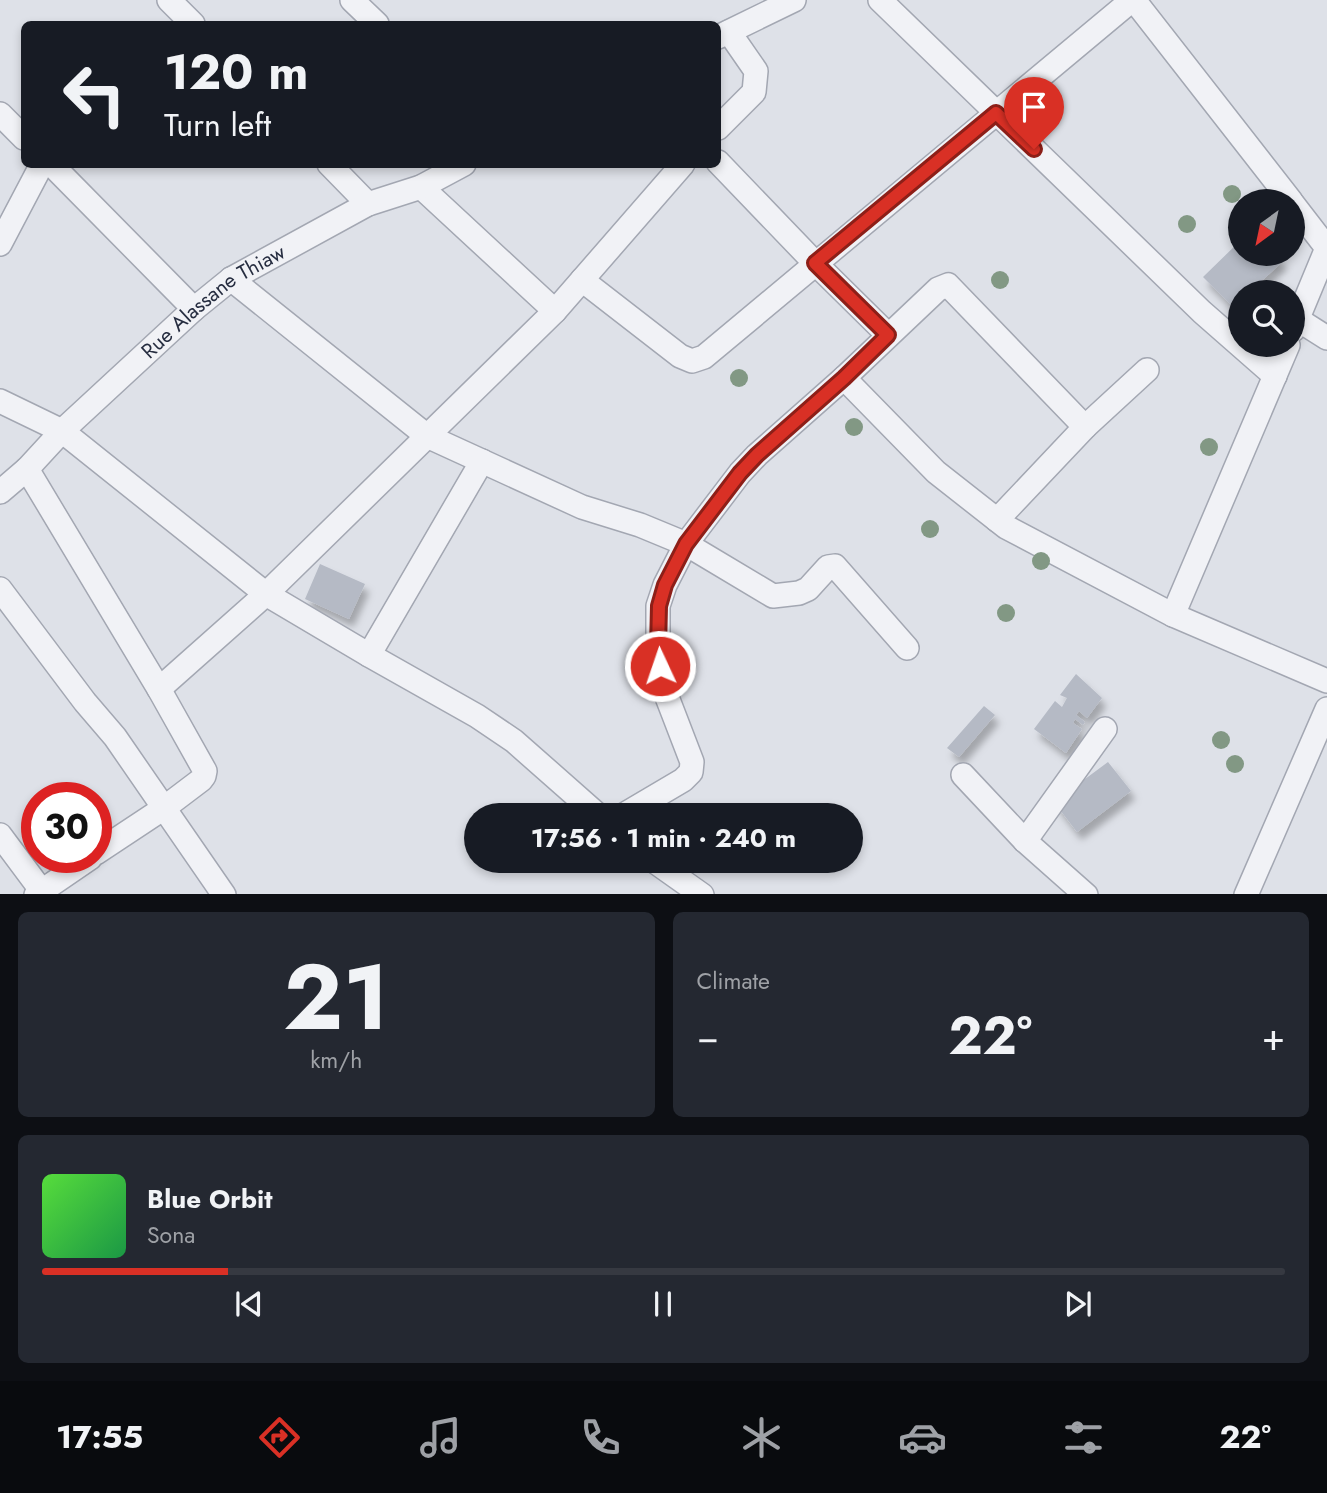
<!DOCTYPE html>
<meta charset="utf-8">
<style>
:root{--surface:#171b24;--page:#242831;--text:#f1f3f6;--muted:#9ea1a6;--line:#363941;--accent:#d93025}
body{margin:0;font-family:Jost,sans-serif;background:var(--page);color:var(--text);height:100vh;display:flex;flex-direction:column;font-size:26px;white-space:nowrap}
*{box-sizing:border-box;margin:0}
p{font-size:23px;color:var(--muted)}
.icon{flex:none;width:38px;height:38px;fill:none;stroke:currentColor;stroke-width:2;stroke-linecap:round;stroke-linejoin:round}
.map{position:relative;height:894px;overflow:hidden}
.sheet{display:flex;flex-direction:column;gap:18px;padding:18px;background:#0d0f14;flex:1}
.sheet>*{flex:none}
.hud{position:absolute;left:21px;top:21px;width:700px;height:147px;border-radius:10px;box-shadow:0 4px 10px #0003;background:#171b24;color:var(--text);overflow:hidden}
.needle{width:46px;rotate:213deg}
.fabs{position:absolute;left:1228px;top:189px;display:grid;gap:14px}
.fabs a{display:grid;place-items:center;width:77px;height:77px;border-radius:50%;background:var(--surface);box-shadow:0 4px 10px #0003;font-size:35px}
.speed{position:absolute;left:21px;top:782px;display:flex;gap:14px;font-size:35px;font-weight:700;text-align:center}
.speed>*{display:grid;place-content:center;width:91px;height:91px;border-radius:50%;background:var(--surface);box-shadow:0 4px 10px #0003;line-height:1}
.speed .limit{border:10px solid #d22;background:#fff;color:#111}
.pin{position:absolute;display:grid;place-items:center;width:60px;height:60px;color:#fff;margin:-72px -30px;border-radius:50% 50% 50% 0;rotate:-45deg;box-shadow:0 0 7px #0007}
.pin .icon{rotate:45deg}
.me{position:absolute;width:77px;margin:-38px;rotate:357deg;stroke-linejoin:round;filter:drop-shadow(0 0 5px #0008)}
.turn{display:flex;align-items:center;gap:24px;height:147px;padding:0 28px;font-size:32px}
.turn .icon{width:91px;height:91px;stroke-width:2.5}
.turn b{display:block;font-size:49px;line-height:60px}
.big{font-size:52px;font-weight:700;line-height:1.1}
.sheet .card{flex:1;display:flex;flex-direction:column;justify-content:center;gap:10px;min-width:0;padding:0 24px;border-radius:10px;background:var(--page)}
.sheet .dial{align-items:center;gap:0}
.dial b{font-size:91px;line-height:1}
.song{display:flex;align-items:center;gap:21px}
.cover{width:84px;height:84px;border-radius:10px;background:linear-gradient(135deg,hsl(110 70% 55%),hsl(140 70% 35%))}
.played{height:7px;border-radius:4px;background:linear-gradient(90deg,var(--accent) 15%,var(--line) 15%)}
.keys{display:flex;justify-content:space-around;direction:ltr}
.heat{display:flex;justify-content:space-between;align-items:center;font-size:38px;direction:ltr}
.sheet .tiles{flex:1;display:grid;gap:18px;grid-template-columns:1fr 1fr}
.card:last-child{grid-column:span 2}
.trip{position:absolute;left:464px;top:803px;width:399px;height:70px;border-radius:35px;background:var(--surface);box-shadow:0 4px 10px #0003;font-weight:700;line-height:70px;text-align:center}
.tab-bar{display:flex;height:112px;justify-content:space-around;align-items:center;background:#090b0e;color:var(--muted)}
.tab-bar .icon{width:49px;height:49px}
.tab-bar .selected{color:var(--accent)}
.tab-bar b{font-size:32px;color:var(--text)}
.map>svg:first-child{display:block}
</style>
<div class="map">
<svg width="1327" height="895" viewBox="0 0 1327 895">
<defs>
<filter id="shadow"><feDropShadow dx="4.5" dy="8" stdDeviation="3.5" flood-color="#0004"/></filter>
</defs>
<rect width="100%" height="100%" fill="#dee1e8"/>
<!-- building -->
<path fill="#b5bac5" filter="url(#shadow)" d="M1241,240V254H1276L1283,261L1250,292H1241V302L1234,308L1203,277Z
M320,564L365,584L349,619L305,599Z
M1076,674L1102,698L1087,718L1079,711L1076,715L1085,722L1083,725L1075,719L1073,723L1082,729L1066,753L1034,729L1055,701L1062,707L1067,698L1060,695Z
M984,706L995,715L959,757L947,748Z
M1108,762L1131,791L1077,832L1054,802Z"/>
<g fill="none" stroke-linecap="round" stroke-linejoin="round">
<!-- street casing -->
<g stroke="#a3a7b2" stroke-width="26">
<g id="street">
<path d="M169,0L193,24"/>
<path d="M352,0L377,24"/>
<path d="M880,0L1202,312L1275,376"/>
<path d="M1134,0L1291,201"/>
<path d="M718,37L794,0"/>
<path d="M0,114L24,138"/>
<path d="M718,128L754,92L756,71L729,32"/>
<path d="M718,162L815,263L888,335"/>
<path d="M51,164L194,309"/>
<path d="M329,164L368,204"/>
<path d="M421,187L555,311"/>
<path d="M1293,204L1327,248L1293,330"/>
<path d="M0,244L42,164"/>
<path d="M231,279L427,436L582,507L640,525L686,544L773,596L799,593L808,589L828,567L835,566L907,648"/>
<path d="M582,280L680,356L692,361L704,357L1132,0"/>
<path d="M1297,319L1327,338"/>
<path d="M844,378L936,472L1006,527L1173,615L1327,681"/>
<path d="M0,401L62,431L266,594L369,655L477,716L514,741L599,816"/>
<path d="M1085,427L1147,370"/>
<path d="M27,469L159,689L205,771L204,776L201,780L164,808L96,853"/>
<path id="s1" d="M0,492L27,469L62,431L194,309L231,279L368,204L421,187L464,164"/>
<path d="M0,589L85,702L115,737L224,895"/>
<path d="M1173,615L1288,345"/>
<path d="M369,655L482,461"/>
<path d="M159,689L266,594L555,311L683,164"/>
<path d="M963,775L1025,841L1086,895"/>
<path d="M622,816L683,780L691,772L692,762L662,684L658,648V606L665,585L686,544L740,473L757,455L844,378L938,289L948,285L1085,427L997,520"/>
<path d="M0,835L41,890"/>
<path d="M1025,841L1105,729"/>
<path d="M654,861L702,895"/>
<path d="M36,895L90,858"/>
<path d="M1246,895L1327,709"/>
</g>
</g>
<!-- street -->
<use href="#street" stroke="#f1f2f6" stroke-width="23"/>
</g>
<!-- trees -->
<g fill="#829884">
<circle cx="1232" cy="194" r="9"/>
<circle cx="1187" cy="224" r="9"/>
<circle cx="1000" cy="280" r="9"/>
<circle cx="739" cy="378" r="9"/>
<circle cx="854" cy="427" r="9"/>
<circle cx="1209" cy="447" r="9"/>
<circle cx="930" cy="529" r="9"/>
<circle cx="1041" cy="561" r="9"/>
<circle cx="1006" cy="613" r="9"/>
<circle cx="1221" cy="740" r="9"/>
<circle cx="1235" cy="764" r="9"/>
</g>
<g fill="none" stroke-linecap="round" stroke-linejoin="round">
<!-- route casing -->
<g stroke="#8d1f18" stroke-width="18">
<path id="route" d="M660,666L658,648L659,606L665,585L686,544L740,473L757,455L844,378L888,335L815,263L996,113L1034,149"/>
</g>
<!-- route -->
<use href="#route" stroke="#d93025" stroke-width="12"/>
</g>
<g text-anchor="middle" stroke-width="7" stroke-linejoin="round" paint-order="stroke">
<!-- street labels -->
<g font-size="21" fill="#262d40" stroke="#edf0f6">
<text dy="7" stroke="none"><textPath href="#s1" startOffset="287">Rue Alassane Thiaw</textPath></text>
</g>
</g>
</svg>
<div class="fabs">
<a><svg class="needle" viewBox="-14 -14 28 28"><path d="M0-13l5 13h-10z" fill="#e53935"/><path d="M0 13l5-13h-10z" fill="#9ea1a6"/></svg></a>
<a><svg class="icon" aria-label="search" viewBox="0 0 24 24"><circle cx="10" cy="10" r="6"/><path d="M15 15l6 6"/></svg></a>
</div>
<div class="speed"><div class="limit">30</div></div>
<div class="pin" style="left:1034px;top:149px;background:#d93025"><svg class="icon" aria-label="arrive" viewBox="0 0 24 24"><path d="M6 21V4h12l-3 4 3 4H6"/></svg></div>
<svg class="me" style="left:660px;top:666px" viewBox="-20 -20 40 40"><circle r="17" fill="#d93025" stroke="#fff" stroke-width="3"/><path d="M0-11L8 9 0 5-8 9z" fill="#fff"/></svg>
<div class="trip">17:56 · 1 min · 240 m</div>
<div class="hud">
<div class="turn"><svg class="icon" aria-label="left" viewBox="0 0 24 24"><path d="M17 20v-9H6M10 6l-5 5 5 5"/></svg><div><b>120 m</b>Turn left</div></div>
</div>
</div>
<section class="sheet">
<div class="tiles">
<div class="card dial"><b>21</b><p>km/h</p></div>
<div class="card"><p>Climate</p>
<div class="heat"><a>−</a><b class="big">22°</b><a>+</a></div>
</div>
<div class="card">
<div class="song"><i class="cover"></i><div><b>Blue Orbit</b><p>Sona</p></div></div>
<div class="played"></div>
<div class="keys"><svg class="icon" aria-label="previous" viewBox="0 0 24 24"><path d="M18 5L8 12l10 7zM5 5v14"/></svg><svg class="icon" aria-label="pause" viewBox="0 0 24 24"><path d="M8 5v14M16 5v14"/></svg><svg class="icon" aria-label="next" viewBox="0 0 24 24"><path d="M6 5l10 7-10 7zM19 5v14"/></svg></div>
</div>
</div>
</section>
<nav class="tab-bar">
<b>17:55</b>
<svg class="icon selected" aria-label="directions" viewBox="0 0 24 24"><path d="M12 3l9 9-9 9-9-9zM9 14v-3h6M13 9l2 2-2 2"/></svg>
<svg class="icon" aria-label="music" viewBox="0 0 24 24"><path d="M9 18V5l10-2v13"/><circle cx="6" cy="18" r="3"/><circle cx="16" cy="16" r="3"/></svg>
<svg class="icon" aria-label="phone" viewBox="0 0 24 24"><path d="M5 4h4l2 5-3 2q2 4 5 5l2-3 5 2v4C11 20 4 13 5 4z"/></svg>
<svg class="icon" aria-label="climate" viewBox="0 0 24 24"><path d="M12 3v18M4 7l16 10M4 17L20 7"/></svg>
<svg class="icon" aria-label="car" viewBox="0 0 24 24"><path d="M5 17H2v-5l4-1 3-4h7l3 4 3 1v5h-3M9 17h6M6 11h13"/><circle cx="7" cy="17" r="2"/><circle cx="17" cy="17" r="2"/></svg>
<svg class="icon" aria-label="filters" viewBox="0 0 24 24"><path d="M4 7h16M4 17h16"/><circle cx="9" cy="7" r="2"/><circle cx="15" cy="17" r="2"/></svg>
<b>22°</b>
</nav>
